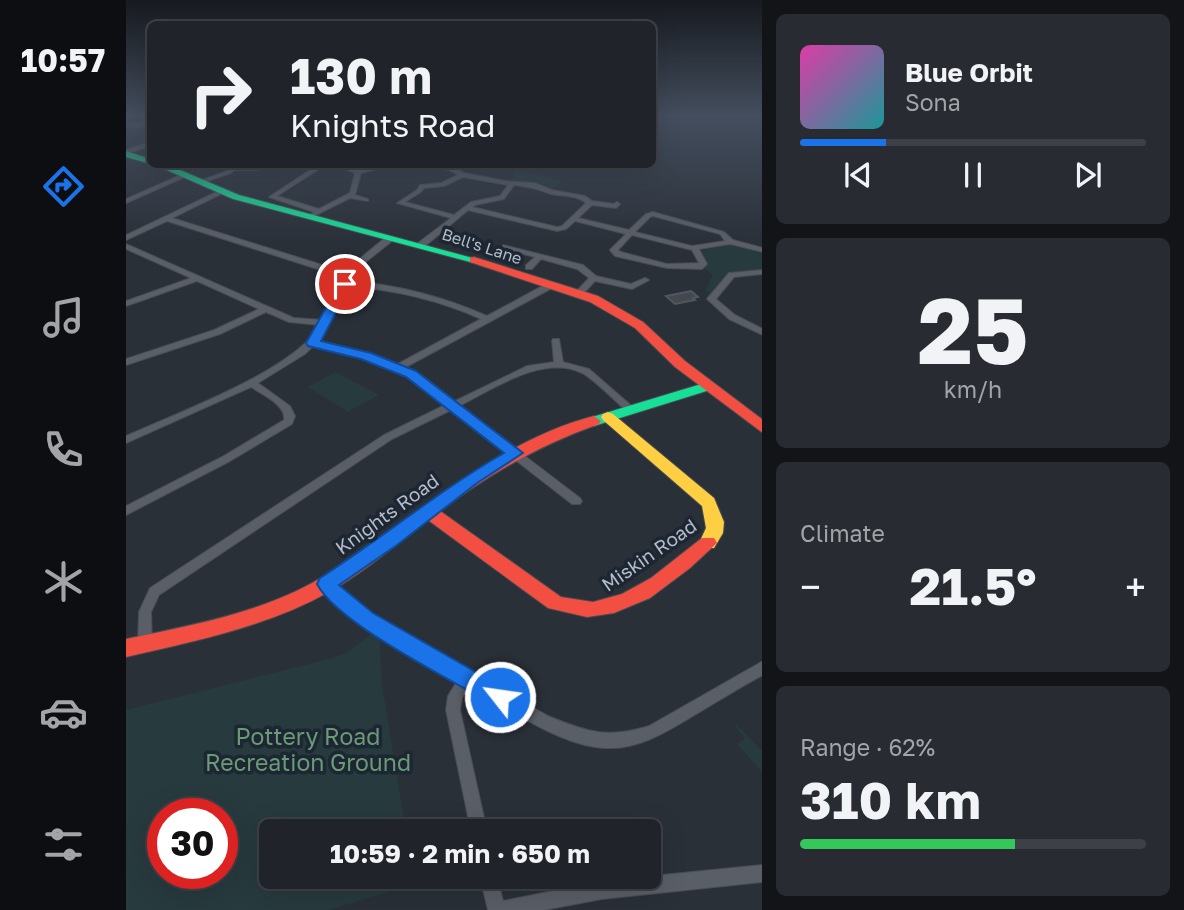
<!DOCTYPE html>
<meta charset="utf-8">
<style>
:root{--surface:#20242a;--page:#282c32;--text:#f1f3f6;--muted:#a2a4a8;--line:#3d4147;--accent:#1a73e8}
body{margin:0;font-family:"Golos Text",sans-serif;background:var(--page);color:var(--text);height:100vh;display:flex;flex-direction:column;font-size:26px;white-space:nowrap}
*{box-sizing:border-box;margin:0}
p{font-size:23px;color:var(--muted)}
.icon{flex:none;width:38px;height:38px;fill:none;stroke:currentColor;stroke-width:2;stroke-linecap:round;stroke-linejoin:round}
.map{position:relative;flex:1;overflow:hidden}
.details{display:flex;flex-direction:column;gap:14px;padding:14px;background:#121417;width:422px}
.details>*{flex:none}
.hud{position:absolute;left:21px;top:21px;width:509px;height:147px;border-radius:10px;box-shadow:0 7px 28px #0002,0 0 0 2px var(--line);background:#20242a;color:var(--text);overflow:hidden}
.speed{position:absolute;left:21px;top:798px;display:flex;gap:14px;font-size:35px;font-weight:700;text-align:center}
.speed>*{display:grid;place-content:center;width:91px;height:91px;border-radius:50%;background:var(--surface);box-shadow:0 7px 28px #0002,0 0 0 2px var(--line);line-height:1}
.speed .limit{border:10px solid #d22;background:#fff;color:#111}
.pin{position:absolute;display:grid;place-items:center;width:60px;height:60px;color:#fff;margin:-30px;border:4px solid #fff;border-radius:50%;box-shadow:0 2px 7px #0007}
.me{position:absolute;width:77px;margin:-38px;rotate:300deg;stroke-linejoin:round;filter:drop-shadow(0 0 5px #0008)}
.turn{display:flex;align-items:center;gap:24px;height:147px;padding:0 28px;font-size:32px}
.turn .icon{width:91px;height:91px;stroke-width:2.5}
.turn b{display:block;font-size:49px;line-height:60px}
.big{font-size:52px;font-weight:700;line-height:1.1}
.details .tile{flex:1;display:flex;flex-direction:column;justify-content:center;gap:10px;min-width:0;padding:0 24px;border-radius:10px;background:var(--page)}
.details .dial{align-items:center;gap:0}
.dial b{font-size:91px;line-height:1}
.song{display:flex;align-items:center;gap:21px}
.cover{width:84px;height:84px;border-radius:10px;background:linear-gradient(135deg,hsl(320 70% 55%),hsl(180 70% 35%))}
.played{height:7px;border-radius:4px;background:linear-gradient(90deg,var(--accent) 25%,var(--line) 25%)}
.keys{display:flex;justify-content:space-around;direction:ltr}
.heat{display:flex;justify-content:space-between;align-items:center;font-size:38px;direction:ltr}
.charge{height:10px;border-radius:5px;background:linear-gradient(90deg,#34c759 62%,var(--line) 0)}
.trip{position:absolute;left:133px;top:819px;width:402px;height:70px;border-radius:10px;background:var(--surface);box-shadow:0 7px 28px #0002,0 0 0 2px var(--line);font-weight:700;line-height:70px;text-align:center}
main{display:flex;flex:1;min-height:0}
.tab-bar{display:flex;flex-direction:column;width:126px;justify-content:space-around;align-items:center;background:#0d0e11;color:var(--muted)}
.tab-bar .icon{width:49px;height:49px}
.tab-bar .current{color:var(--accent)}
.tab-bar b{font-size:32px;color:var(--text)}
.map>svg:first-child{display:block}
</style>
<main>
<nav class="tab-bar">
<b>10:57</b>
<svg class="icon current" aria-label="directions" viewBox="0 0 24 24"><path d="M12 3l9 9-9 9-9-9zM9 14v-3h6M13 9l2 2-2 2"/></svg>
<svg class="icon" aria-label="music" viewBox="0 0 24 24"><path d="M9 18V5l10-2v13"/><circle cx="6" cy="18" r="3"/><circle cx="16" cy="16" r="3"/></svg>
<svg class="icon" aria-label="phone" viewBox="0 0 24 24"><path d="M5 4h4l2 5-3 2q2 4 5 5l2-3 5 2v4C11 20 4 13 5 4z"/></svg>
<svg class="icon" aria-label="climate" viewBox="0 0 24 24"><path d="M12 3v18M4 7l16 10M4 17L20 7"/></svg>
<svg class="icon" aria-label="car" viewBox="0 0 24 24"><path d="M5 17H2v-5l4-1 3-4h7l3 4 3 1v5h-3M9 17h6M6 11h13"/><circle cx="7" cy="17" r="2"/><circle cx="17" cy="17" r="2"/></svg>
<svg class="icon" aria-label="filters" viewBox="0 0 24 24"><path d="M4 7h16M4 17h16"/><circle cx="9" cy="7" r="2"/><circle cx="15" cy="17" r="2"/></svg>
</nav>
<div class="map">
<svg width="637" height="910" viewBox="0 0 637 910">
<rect width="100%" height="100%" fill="#2a3038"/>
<!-- green -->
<path fill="#273a3e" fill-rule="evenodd" d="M390,170L437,181L424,191L385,183Z
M600,244L636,252V270L603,273L584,293L579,291L587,275L578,268L581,264L576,251Z
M209,372L253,395L222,412L182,387Z
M247,633L253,635L256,684L280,831H145V877H289L290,883L203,910H0V710L207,658L222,652ZM37,814H96V873H37Z
M610,724L636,751V772L611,744L619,738L608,725Z"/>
<!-- building -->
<path fill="#444950" stroke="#52575f" stroke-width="2" d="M565,291L572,297L567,298L569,300L549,304L540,296Z"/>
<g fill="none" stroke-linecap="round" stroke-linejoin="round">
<!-- street casing -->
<g stroke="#484c53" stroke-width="2">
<path id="street" d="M21,121L23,124L13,128L0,126V122L13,124Z
M24,142V146L0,154V150Z
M106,164H112L110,166L152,164L130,170H108L105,173L76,183L71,182L101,171Z
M193,164H201L151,196L193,209L224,193L229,173L206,164C216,164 226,170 235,169C247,168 258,164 271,164L235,173L229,195L242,199V201L224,198L190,215H186L185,214L188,212L143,197Z
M302,165L325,166L338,173L380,181L409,183L426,190L459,196L466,201L488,204L491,202L494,204L490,208L466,205L452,218L503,230L520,214L527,212L598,232L607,240L637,248V252L604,244L573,249L581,264L576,269L541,268L489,256L484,250L500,234L449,221L440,229L431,231L342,210L298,247H292V243L325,218L271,203L291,190L294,185L315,183L332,175L323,170L302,167ZM337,177L382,185L374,196L345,202L328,215L279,202L295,192L298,188L318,186ZM388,185C404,187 407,188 422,193C434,197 450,194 460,203L436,226L431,227L346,207L349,205L378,199ZM527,216L594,234L599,241L566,246L509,232L524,217ZM506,235L566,250L573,263L541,264L495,252L492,250Z
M59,173L62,175L61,176L0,203V199Z
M97,189L99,190V192L46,218L206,268L222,271L225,266L260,237H266V241L231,269L225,281C272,285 318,297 361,316L422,283H428V287L278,368L288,372L327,402L401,366L428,362L426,341L427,339H433L437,362L463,369L508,408L510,410L508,412H502C491,403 467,378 456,373C417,354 367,389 333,406L454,498L456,501L454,504H446L325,410L266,439L33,595L25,612L26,644L24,648L19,650L14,648L12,644L13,612L24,588L258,435L319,405L282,376L237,358L187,346L179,354L132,383L164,406L169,416L166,424L104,461L0,515V506L96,457L158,420C160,405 137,395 125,387L0,443V436C48,414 170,370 194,325L163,322L140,312L94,334L0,365V359L88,330L133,309L71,281L0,306V301L65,278L0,249V244L168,318L197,320L220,276L201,272L41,221L0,240V235ZM223,286C269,290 313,300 355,319L270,365L243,354L191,341L204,323Z
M377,245L457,265L470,276L505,284L519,278L523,280L506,289L469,281L456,295H453L449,293L463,278L451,269L415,259L406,269H400V265L409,257L377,249Z
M637,270V274L608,277L590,299L609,315L637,329V335L603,319L581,299L603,273Z
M201,579L205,581L233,607L254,621L422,716C461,732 481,739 523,726L637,661V675C616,686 597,698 577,710C546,728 516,750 479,748C435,746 381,708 343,686L336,698L334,710L361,831H345L320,710L322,696L332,680L244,629L223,615L197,587L195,584L197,581Z
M637,865V882L476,899L418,910H362L354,877H371L377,901L476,881Z"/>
</g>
<!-- fast casing -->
<g stroke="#484c53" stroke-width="2">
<path id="fast" d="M0,115H11L0,118Z
M0,151L24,159L25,164L0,157Z
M27,164H40L113,195L354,260L348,263L107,199Z
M582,382L589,386L587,389L468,426L461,421L463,418Z"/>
</g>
<!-- slow casing -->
<g stroke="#484c53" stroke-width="2">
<path id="slow" d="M482,412L487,414L588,498L598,522L597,533L588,548H576L573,543L580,528L576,506L477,420L475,417L477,414Z"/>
</g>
<!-- jam casing -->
<g stroke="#484c53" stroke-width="2">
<path id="jam" d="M348,257L472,296L517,322L559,361L637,420V433L549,367L509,328L464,302L344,262V258Z
M468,416L475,421L473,424C414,445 364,473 314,511L435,597L467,602L496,594L525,578L576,538H588L591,543L564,568L524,598L488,613L461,617L422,608L302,520C270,545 238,572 203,592C140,627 69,641 0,657V639C66,625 135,613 193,579C286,525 361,444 468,416Z"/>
</g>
<!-- street -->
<use href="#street" fill="#5a5e66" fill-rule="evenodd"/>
<!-- fast -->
<use href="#fast" fill="#16e098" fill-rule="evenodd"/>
<!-- slow -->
<use href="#slow" fill="#ffcf43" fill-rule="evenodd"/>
<!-- jam -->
<use href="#jam" fill="#f24e42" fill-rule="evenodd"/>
</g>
<!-- sky -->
<linearGradient id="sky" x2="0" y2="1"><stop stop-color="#171a1f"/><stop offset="0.48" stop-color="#444e5e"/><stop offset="1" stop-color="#444e5e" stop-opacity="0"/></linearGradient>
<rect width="637" height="242" fill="url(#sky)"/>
<!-- route -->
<path fill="#1a73e8" stroke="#114b97" stroke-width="2" d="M215,281L225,284L195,341L245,353L290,371L397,453L351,483L271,545L213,585L247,613L381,690L385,697L381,704L374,707L366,704C324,679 212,624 191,584L194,578C256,538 314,490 378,453L280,377L235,359L182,346L180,343Z"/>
<g text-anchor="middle" stroke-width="7" stroke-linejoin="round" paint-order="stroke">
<!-- far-street labels -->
<g font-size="16" fill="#b4bcc9" stroke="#1d2633">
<text transform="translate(356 246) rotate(18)" y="6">Bell's Lane</text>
</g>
<!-- street labels -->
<g font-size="19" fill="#b4bcc9" stroke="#1d2633">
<text transform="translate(261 514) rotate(-36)" y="7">Knights Road</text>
<text transform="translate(523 555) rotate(-35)" y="7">Miskin Road</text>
</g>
<!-- near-park labels -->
<g font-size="23" fill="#6b9a76" stroke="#1d2633">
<text x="182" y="745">Pottery Road<tspan x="182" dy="26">Recreation Ground</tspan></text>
</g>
</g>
</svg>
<div class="speed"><div class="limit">30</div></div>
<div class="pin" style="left:219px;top:284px;background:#d93025"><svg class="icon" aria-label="arrive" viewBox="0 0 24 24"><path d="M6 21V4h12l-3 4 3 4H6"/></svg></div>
<svg class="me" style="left:374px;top:697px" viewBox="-20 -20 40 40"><circle r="17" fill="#1a73e8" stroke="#fff" stroke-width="3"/><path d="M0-11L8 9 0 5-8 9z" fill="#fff"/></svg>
<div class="trip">10:59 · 2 min · 650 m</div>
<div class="hud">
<div class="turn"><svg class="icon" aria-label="right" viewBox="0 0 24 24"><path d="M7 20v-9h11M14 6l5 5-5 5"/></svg><div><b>130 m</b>Knights Road</div></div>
</div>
</div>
<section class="details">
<div class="tile">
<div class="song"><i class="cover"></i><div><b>Blue Orbit</b><p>Sona</p></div></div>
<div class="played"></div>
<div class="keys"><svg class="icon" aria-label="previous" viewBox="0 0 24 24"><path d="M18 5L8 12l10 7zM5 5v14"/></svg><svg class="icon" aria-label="pause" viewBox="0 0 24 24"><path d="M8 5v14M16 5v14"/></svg><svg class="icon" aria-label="next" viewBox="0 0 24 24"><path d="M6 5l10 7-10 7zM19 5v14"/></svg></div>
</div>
<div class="tile dial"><b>25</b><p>km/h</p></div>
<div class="tile"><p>Climate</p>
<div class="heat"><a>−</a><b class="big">21.5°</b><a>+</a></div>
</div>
<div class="tile"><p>Range · 62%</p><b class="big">310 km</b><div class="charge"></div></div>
</section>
</main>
